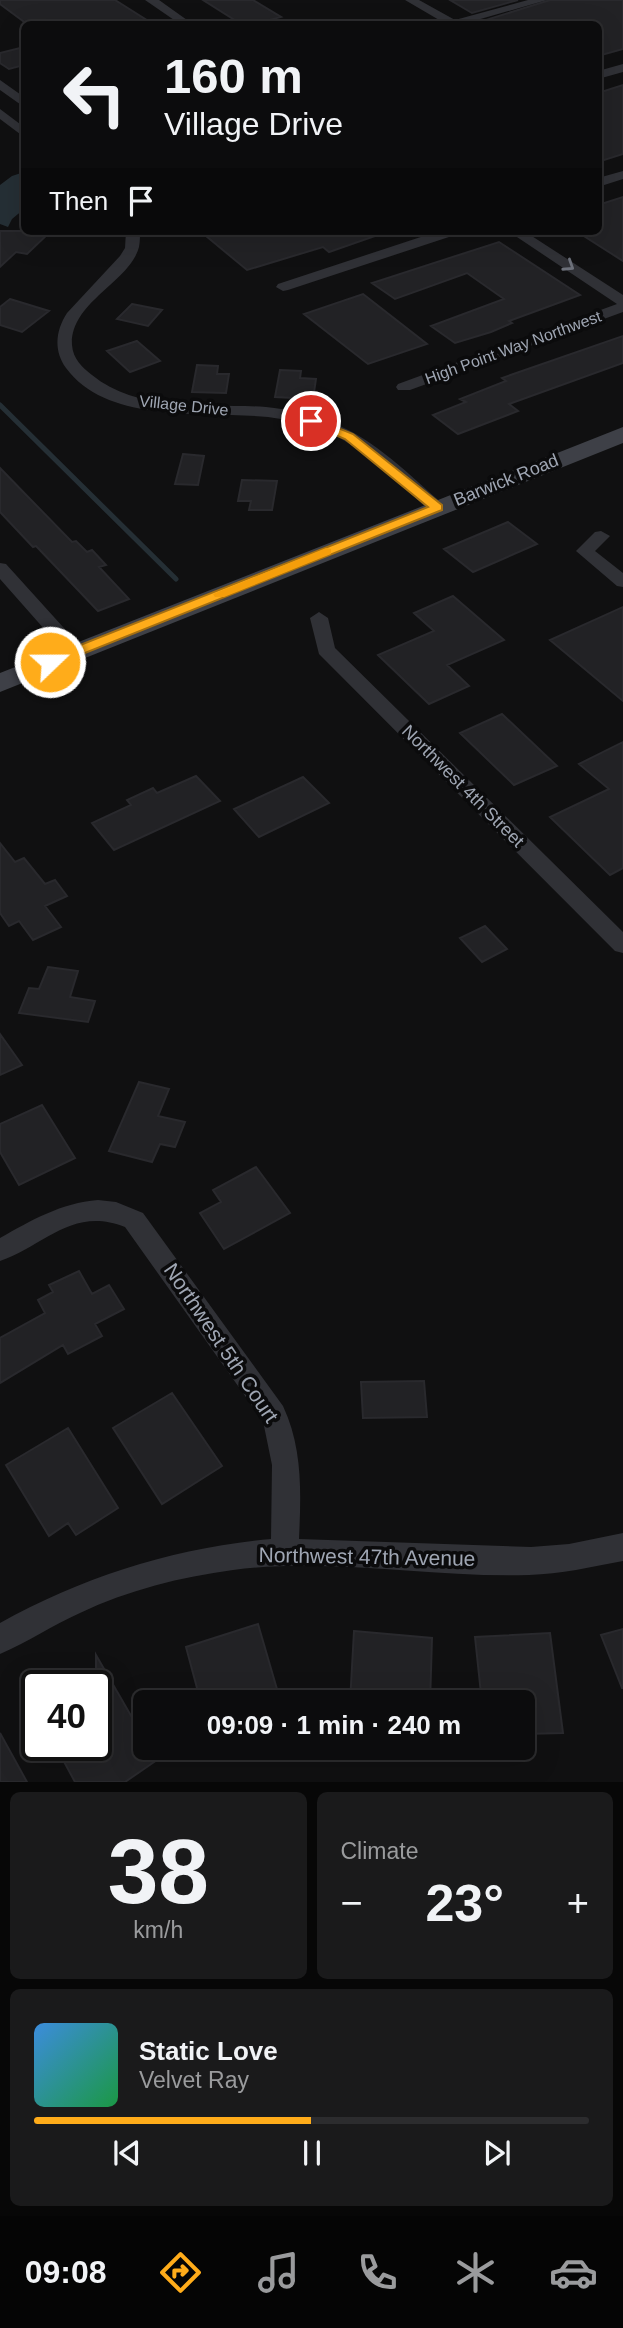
<!DOCTYPE html>
<meta charset="utf-8">
<style>
:root{--surface:#0c0c0d;--page:#1a1a1b;--text:#f1f3f6;--muted:#9a9b9d;--line:#2c2c2e;--accent:#ffac1a}
body{margin:0;font-family:Helvetica,sans-serif;background:var(--page);color:var(--text);height:100vh;display:flex;flex-direction:column;font-size:26px;white-space:nowrap}
*{box-sizing:border-box;margin:0}
p{font-size:23px;color:var(--muted)}
.icon{flex:none;width:38px;height:38px;fill:none;stroke:currentColor;stroke-width:2;stroke-linecap:round;stroke-linejoin:round}
.map{position:relative;height:1782px;overflow:hidden}
.drawer{display:flex;flex-direction:column;gap:10px;padding:10px;background:#070707;flex:1}
.drawer>*{flex:none}
.banner{position:absolute;left:21px;top:21px;width:581px;height:214px;border-radius:10px;box-shadow:0 7px 28px #0002,0 0 0 2px var(--line);background:#0c0c0d;color:var(--text);overflow:hidden}
.speed{position:absolute;left:21px;top:1670px;display:flex;gap:14px;font-size:35px;font-weight:700;text-align:center}
.speed>*{display:grid;place-content:center;width:91px;height:91px;border-radius:50%;background:var(--surface);box-shadow:0 7px 28px #0002,0 0 0 2px var(--line);line-height:1}
.speed .limit{border:4px solid #111;border-radius:10px;background:#fff;color:#111}
.pin{position:absolute;display:grid;place-items:center;width:60px;height:60px;color:#fff;margin:-30px;border:4px solid #fff;border-radius:50%;box-shadow:0 2px 7px #0007}
.me{position:absolute;width:77px;margin:-38px;rotate:68deg;stroke-linejoin:round;filter:drop-shadow(0 0 5px #0008)}
.turn{display:flex;align-items:center;gap:24px;height:147px;padding:0 28px;font-size:32px}
.turn .icon{width:91px;height:91px;stroke-width:2.5}
.turn b{display:block;font-size:49px;line-height:60px}
.then{display:flex;align-items:center;height:66px;padding:0 28px;background:#0003;gap:14px;font-size:26px}
.big{font-size:52px;font-weight:700;line-height:1.1}
.drawer .tile{flex:1;display:flex;flex-direction:column;justify-content:center;gap:10px;min-width:0;padding:0 24px;border-radius:10px;background:var(--page)}
.drawer .dial{align-items:center;gap:0}
.dial b{font-size:91px;line-height:1}
.song{display:flex;align-items:center;gap:21px}
.cover{width:84px;height:84px;border-radius:10px;background:linear-gradient(135deg,hsl(210 70% 55%),hsl(140 70% 35%))}
.played{height:7px;border-radius:4px;background:linear-gradient(90deg,var(--accent) 50%,var(--line) 50%)}
.keys{display:flex;justify-content:space-around;direction:ltr}
.heat{display:flex;justify-content:space-between;align-items:center;font-size:38px;direction:ltr}
.drawer .tiles{flex:1;display:grid;gap:10px;grid-template-columns:1fr 1fr}
.tile:last-child{grid-column:span 2}
.trip{position:absolute;left:133px;top:1690px;width:402px;height:70px;border-radius:10px;background:var(--surface);box-shadow:0 7px 28px #0002,0 0 0 2px var(--line);font-weight:700;line-height:70px;text-align:center}
.dock{display:flex;height:112px;justify-content:space-around;align-items:center;background:#050505;color:var(--muted)}
.dock .icon{width:49px;height:49px}
.dock .selected{color:var(--accent)}
.dock b{font-size:32px;color:var(--text)}
.map>svg:first-child{display:block}
</style>
<div class="map">
<svg width="623" height="1782" viewBox="0 0 623 1782">
<rect width="100%" height="100%" fill="#101011"/>
<!-- water -->
<path fill="#252f35" d="M24,172V209L12,219L8,227L0,224V185L12,176Z"/>
<g fill="none" stroke-linecap="round" stroke-linejoin="round">
<!-- stream -->
<path stroke="#252f35" stroke-width="5" d="M0,405L176,579"/>
</g>
<!-- building -->
<path fill="#222225" stroke="#29292d" stroke-width="2" d="M0,0H115L153,24H27L0,4Z
M203,0H253L281,17L254,24H241Z
M450,0H518L472,13Z
M550,0H623V49L598,56V24H493L486,20Z
M24,47V65L9,69L0,63V53Z
M623,85V154L598,162V93Z
M623,197V261L576,231H598V205Z
M0,231H51L27,254L16,252L0,267Z
M200,231H380L381,234L329,252L323,247L247,270Z
M499,242L580,295L509,321L512,323L491,332L455,343L431,326L504,299L467,273L395,299L372,283Z
M363,294L427,344L368,364L304,314Z
M10,299L49,311L22,332L0,325V307Z
M132,304L162,310L148,326L117,319Z
M623,336V363L509,404L518,411L458,434L433,415L466,402L460,399L506,381L502,378Z
M137,341L160,361L130,372L107,351Z
M197,365L218,366L217,374H229L226,393L192,392Z
M280,370L301,371L300,378L316,379L313,399L275,397Z
M183,454L204,456L198,485L175,484Z
M0,468L72,542L76,541L87,552L92,550L106,565L99,567L129,599L98,611L36,546L33,547L0,512Z
M242,480L277,481L272,510H249L251,501H238Z
M508,522L537,544L473,572L444,549Z
M453,596L504,640L447,665L469,686L429,704L378,655L434,631L414,613Z
M623,607V701L550,640Z
M502,714L557,766L514,785L460,733Z
M623,742V868L610,875L550,817L609,789L579,764Z
M196,776L220,801L114,850L92,823L131,805L127,800L153,788L157,793Z
M303,777L329,803L259,837L234,809Z
M0,843L15,862L24,858L45,884L55,880L67,896L45,906L61,927L33,940L19,921L9,926L0,913Z
M485,926L507,949L482,962L460,938Z
M48,967L78,971L70,997L95,1001L88,1022L19,1013L29,988L39,989Z
M0,1034L22,1065L0,1075Z
M139,1082L169,1089L158,1116L185,1122L175,1147L160,1144L152,1162L109,1151Z
M42,1105L75,1158L19,1185L0,1152V1124Z
M256,1167L290,1213L224,1249L200,1213L221,1202L213,1190Z
M79,1271L92,1294L109,1285L124,1309L95,1324L102,1336L68,1354L63,1345L0,1383V1338L45,1313L38,1300L53,1292L49,1285Z
M424,1381L427,1417L363,1418L361,1382Z
M172,1393L222,1466L162,1504L113,1428Z
M68,1428L118,1508L76,1535L68,1523L49,1536L6,1465Z
M258,1624L281,1703H201L186,1647Z
M623,1629V1688H622L601,1635Z
M354,1631L432,1638L430,1703H350Z
M550,1633L563,1733L523,1734V1703H482L475,1637Z
M96,1655L145,1740V1748H150L157,1760L125,1782H75L55,1745H96Z
M0,1733L27,1782H0Z"/>
<g fill="none" stroke-linecap="round" stroke-linejoin="round">
<!-- street -->
<path fill="#303136" fill-rule="evenodd" d="M145,0H159L187,20L177,22Z
M405,0H419L455,20L528,0H547L463,24H446Z
M623,64V72L598,79V71Z
M0,80L24,97V107L0,90Z
M0,109L24,127V137L0,119Z
M623,171V179L598,187V178Z
M126,231H140C140,236 140,242 139,247C130,282 70,302 72,345C73,359 82,367 92,375C140,414 208,403 266,407C288,409 312,415 333,423C376,440 409,475 443,504L445,508L443,512H431C397,481 364,446 320,429C303,423 285,419 268,417C206,411 108,425 66,368C53,350 56,330 67,313L120,256L125,248Z
M439,231H460L458,234L288,290L283,291L276,287L278,284Z
M508,231H524L623,295V312L410,390H398L396,387L398,384L617,304Z
M601,531L610,536L595,551L623,573V587L617,586L576,551L595,532Z
M0,563L6,564L82,648L84,652L82,656H68L0,579Z
M319,612L328,618L335,648L623,932V953L615,951L319,654L310,618Z
M98,1200L116,1202L143,1213L283,1406C303,1449 301,1493 299,1539L531,1547L569,1544L623,1533V1561C591,1567 561,1574 529,1575C430,1578 332,1557 233,1570C181,1577 128,1590 80,1613C53,1625 28,1642 0,1654V1623C85,1576 174,1548 271,1539L272,1465L263,1421L125,1227C73,1206 45,1245 0,1261V1238C32,1220 61,1203 98,1200Z"/>
<!-- secondary -->
<path fill="#3e4047" fill-rule="evenodd" d="M623,427V443L0,692V673Z"/>
</g>
<!-- one-way arrows -->
<defs><path id="oneway-chevron" d="M-2-3.5L2.5 0L-2 3.5" fill="none" stroke-width="1.6" stroke-linecap="round" stroke-linejoin="round" transform="scale(1.75)"/></defs>
<use stroke="#6d717b" href="#oneway-chevron" transform="translate(569 266) rotate(33)"/>
<!-- route -->
<path fill="#ffac1a" stroke="#a67011" stroke-width="2" d="M311,417L353,434L442,505V510L55,665H45V659L428,507L345,439L307,423L305,421Z"/>
<!-- slow -->
<path fill="#f59e0b" d="M326,548L331,549V554L224,597H215L213,594Z"/>
<g text-anchor="middle" stroke-width="7" stroke-linejoin="round" paint-order="stroke">
<!-- far-street labels -->
<g font-size="16" fill="#9fa6b3" stroke="#0b0b0c">
<text transform="translate(513 347) rotate(-20)" y="6">High Point Way Northwest</text>
<text transform="translate(184 405) rotate(6)" y="6">Village Drive</text>
</g>
<!-- street labels -->
<g font-size="18" fill="#9fa6b3" stroke="#0b0b0c">
<text transform="translate(506 480) rotate(-22)" y="6">Barwick Road</text>
<text transform="translate(463 786) rotate(45)" y="6">Northwest 4th Street</text>
</g>
<!-- near-street labels -->
<g font-size="21" fill="#9fa6b3" stroke="#0b0b0c">
<text transform="translate(221 1343) rotate(56)" y="7">Northwest 5th Court</text>
<text transform="translate(367 1557) rotate(1)" y="7">Northwest 47th Avenue</text>
</g>
</g>
</svg>
<div class="speed"><div class="limit">40</div></div>
<div class="pin" style="left:311px;top:421px;background:#d93025"><svg class="icon" aria-label="arrive" viewBox="0 0 24 24"><path d="M6 21V4h12l-3 4 3 4H6"/></svg></div>
<svg class="me" style="left:50px;top:662px" viewBox="-20 -20 40 40"><circle r="17" fill="#ffac1a" stroke="#fff" stroke-width="3"/><path d="M0-11L8 9 0 5-8 9z" fill="#fff"/></svg>
<div class="trip">09:09 · 1 min · 240 m</div>
<div class="banner">
<div class="turn"><svg class="icon" aria-label="left" viewBox="0 0 24 24"><path d="M17 20v-9H6M10 6l-5 5 5 5"/></svg><div><b>160 m</b>Village Drive</div></div>
<div class="then">Then<svg class="icon" aria-label="arrive" viewBox="0 0 24 24"><path d="M6 21V4h12l-3 4 3 4H6"/></svg></div>
</div>
</div>
<section class="drawer">
<div class="tiles">
<div class="tile dial"><b>38</b><p>km/h</p></div>
<div class="tile"><p>Climate</p>
<div class="heat"><a>−</a><b class="big">23°</b><a>+</a></div>
</div>
<div class="tile">
<div class="song"><i class="cover"></i><div><b>Static Love</b><p>Velvet Ray</p></div></div>
<div class="played"></div>
<div class="keys"><svg class="icon" aria-label="previous" viewBox="0 0 24 24"><path d="M18 5L8 12l10 7zM5 5v14"/></svg><svg class="icon" aria-label="pause" viewBox="0 0 24 24"><path d="M8 5v14M16 5v14"/></svg><svg class="icon" aria-label="next" viewBox="0 0 24 24"><path d="M6 5l10 7-10 7zM19 5v14"/></svg></div>
</div>
</div>
</section>
<nav class="dock">
<b>09:08</b>
<svg class="icon selected" aria-label="directions" viewBox="0 0 24 24"><path d="M12 3l9 9-9 9-9-9zM9 14v-3h6M13 9l2 2-2 2"/></svg>
<svg class="icon" aria-label="music" viewBox="0 0 24 24"><path d="M9 18V5l10-2v13"/><circle cx="6" cy="18" r="3"/><circle cx="16" cy="16" r="3"/></svg>
<svg class="icon" aria-label="phone" viewBox="0 0 24 24"><path d="M5 4h4l2 5-3 2q2 4 5 5l2-3 5 2v4C11 20 4 13 5 4z"/></svg>
<svg class="icon" aria-label="climate" viewBox="0 0 24 24"><path d="M12 3v18M4 7l16 10M4 17L20 7"/></svg>
<svg class="icon" aria-label="car" viewBox="0 0 24 24"><path d="M5 17H2v-5l4-1 3-4h7l3 4 3 1v5h-3M9 17h6M6 11h13"/><circle cx="7" cy="17" r="2"/><circle cx="17" cy="17" r="2"/></svg>
</nav>
